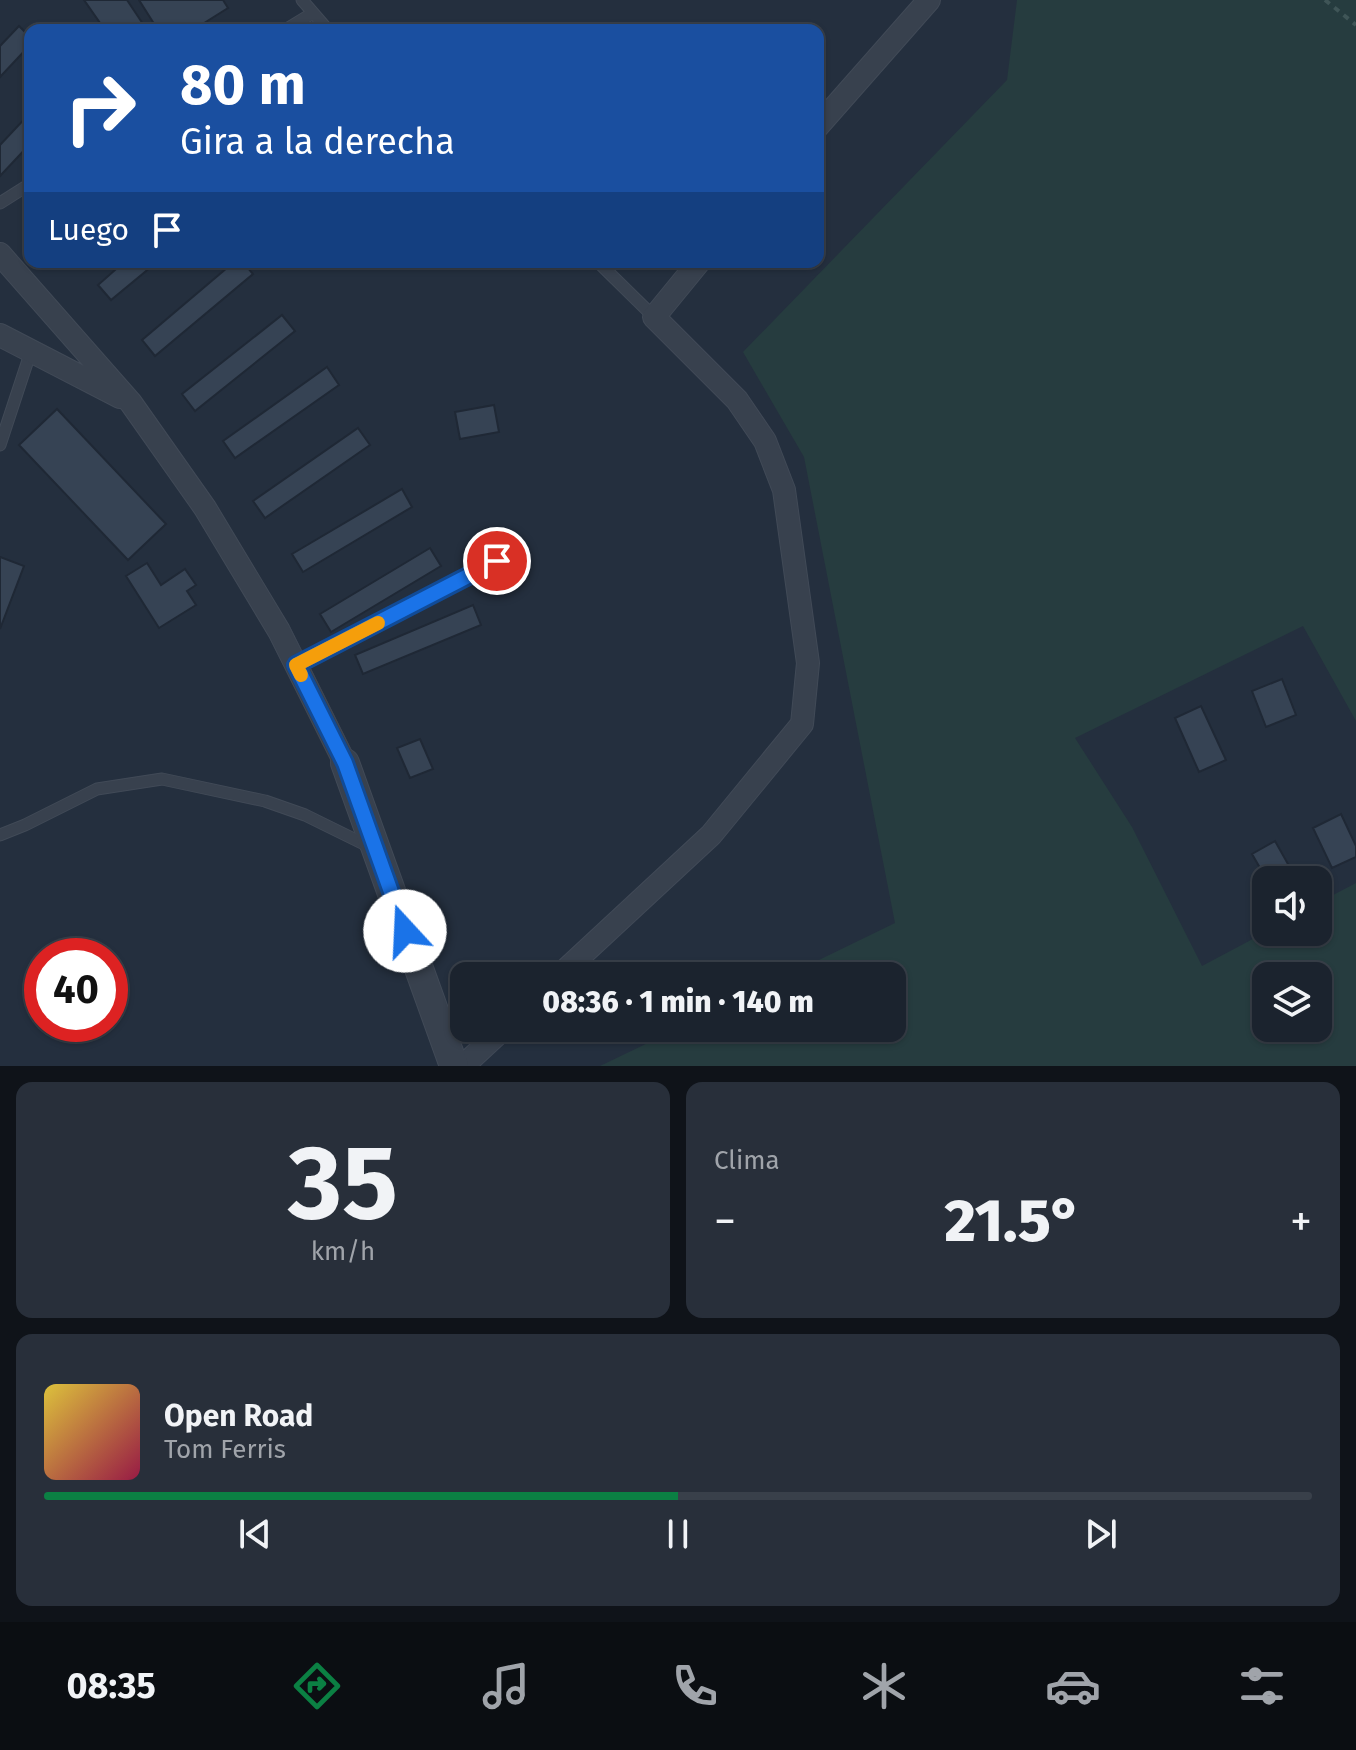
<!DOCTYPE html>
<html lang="es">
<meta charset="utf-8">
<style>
:root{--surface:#1b232e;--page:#282f3a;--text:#f1f3f6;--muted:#a0a4aa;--line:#39404a;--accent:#0b8043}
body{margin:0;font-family:"Fira Sans",sans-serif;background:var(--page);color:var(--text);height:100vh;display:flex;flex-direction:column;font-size:30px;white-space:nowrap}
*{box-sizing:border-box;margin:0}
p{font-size:26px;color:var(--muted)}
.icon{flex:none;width:44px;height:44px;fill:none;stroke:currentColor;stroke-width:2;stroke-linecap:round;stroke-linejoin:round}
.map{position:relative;height:1066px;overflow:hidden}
.details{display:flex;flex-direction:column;gap:16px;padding:16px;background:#0f1319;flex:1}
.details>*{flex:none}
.banner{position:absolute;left:24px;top:24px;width:800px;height:244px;border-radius:16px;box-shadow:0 2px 6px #0004,0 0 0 2px var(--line);background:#1a4fa0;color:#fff;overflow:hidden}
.controls{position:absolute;left:1252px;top:866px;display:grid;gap:16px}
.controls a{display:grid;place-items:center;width:80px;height:80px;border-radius:16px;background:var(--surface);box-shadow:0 2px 6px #0004,0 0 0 2px var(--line);font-size:40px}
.speed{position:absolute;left:24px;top:938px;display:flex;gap:16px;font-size:40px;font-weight:700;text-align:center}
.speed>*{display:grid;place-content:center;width:104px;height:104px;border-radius:50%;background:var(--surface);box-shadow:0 2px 6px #0004,0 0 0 2px var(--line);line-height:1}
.speed .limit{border:12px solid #d22;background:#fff;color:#111}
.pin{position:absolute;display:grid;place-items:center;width:68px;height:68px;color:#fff;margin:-34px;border:4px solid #fff;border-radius:50%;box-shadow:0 2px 8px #0007}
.me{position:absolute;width:88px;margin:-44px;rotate:340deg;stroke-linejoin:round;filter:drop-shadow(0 0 6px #0008)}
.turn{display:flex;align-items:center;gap:28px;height:168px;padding:0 24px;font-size:36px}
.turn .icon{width:104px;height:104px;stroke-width:2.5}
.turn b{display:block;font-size:56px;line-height:68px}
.then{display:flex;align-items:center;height:76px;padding:0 24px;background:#0003;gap:16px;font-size:30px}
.big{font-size:60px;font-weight:800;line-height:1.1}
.details .tile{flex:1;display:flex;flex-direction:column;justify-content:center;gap:12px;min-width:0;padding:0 28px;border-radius:16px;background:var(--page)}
.details .dial{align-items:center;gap:0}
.dial b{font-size:104px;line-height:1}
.song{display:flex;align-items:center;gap:24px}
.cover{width:96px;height:96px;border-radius:12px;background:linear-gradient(135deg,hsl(50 70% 55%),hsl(340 70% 35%))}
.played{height:8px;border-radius:4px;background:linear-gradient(90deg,var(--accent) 50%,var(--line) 50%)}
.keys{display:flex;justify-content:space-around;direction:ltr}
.heat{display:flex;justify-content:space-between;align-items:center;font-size:44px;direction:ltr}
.details .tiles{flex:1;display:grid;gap:16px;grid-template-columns:1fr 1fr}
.tile:last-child{grid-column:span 2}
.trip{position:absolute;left:450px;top:962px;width:456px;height:80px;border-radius:16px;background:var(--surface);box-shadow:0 2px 6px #0004,0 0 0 2px var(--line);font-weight:800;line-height:80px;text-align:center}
.tab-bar{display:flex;height:128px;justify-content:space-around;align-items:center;background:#0b0e12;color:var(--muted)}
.tab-bar .icon{width:56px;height:56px}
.tab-bar .on{color:var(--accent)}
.tab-bar b{font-size:36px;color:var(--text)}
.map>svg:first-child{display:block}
</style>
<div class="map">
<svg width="1356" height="1066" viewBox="0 0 1356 1066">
<rect width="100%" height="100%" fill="#242f3e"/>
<!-- green -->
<path fill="#263c3f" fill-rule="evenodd" d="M1017,0H1356V721L1303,626L1075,738L1132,827L1202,966L1266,932H1318V903L1356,883V1066H600L679,1028H892V976H786L895,923L804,457L743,352L1007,80ZM1266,976H1318V1028H1266Z"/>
<!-- building -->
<path fill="#364354" stroke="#1f2835" stroke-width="2" d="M84,0H127L147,30H105Z
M139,0H223L228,8L193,30H158Z
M19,26L30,37V45L0,77V46Z
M30,113V144L0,176V145Z
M124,262H157L111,300L98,285Z
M234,262H243L253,274L155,356L142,340Z
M282,315L295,331L195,411L182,394Z
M327,367L339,385L235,458L223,441Z
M494,405L499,432L460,439L455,412Z
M57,409L166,524L128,560L19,445Z
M358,428L370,445L265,518L253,501Z
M402,489L412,507L303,572L292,554Z
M430,548L441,566L331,632L320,614Z
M0,557L24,566L0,629Z
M147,563L161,585L185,569L196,585L187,591L196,605L159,628L126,576Z
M473,605L481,625L363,674L355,655Z
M1282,679L1296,715L1266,727L1252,691Z
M1201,706L1226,760L1199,772L1175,718Z
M420,739L433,769L410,778L397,748Z
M1341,814L1356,846V857L1332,868L1313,828Z
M1275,841L1297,880H1267L1252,854Z"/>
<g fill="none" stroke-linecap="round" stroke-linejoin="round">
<!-- service casing -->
<g stroke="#414a57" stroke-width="13">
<path id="service" d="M302,0L328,30
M285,30L313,13
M0,203L30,184
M598,262L654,317
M0,445L31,351
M296,665L497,561
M0,835L25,825L97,789L162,779L265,801L305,815L368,846"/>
</g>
<!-- minor casing -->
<g stroke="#414a57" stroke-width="24">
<path id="minor" d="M818,126L929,0
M0,254L131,403L205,508L279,631L345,763
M0,335L120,397
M559,976L711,835L802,724L808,663L784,490L765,441L737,400L654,317L699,262
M463,1066L504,1028"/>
</g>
<!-- tertiary casing -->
<g stroke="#414a57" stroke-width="30">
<path id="tertiary" d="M345,763L454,1066"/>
</g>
<!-- path -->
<path stroke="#3f5557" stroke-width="4" stroke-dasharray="6 6" stroke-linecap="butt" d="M1325,0L1356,25"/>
<!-- service -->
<use href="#service" stroke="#38414e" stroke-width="11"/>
<!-- minor -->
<use href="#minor" stroke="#38414e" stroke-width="22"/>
<!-- tertiary -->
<use href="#tertiary" stroke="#38414e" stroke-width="28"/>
</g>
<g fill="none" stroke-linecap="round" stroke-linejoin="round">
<!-- route casing -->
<g stroke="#114b97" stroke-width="20">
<path id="route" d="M405,931L345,763L296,665L497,561"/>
</g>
<!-- route -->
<use href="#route" stroke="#1a73e8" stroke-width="14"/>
<!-- slow -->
<path stroke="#f59e0b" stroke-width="14" d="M301,675L296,665L378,623"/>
</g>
</svg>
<div class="controls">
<a><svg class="icon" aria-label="sound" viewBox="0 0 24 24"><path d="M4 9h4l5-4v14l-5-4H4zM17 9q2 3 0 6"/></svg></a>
<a><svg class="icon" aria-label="layers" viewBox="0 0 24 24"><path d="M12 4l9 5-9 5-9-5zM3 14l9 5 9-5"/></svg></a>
</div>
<div class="speed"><div class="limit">40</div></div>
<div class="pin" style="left:497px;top:561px;background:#d93025"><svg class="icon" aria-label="arrive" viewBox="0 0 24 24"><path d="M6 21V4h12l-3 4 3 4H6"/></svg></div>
<svg class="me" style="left:405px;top:931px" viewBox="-20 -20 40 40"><circle r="19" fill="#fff"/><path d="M0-13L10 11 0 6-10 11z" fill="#1a73e8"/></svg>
<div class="trip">08:36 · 1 min · 140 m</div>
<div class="banner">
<div class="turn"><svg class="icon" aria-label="right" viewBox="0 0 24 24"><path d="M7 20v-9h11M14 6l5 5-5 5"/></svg><div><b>80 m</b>Gira a la derecha</div></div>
<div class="then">Luego<svg class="icon" aria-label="arrive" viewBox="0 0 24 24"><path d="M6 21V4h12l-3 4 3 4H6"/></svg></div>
</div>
</div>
<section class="details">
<div class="tiles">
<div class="tile dial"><b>35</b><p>km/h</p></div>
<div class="tile"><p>Clima</p>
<div class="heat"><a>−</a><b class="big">21.5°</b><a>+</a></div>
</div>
<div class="tile">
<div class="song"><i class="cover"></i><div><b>Open Road</b><p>Tom Ferris</p></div></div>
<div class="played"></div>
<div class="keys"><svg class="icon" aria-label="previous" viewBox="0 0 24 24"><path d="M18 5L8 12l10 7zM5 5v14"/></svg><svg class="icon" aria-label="pause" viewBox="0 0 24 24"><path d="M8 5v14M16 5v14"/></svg><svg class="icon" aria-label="next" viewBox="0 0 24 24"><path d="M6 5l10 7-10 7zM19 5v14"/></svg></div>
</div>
</div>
</section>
<nav class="tab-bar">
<b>08:35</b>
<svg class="icon on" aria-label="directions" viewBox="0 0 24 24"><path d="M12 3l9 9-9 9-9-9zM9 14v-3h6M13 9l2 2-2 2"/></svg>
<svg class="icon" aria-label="music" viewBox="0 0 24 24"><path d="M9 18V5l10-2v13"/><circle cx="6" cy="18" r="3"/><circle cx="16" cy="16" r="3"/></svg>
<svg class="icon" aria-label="phone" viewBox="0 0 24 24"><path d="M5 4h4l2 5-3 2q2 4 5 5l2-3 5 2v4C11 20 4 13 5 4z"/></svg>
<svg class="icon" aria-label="climate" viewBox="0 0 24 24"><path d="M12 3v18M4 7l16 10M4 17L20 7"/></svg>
<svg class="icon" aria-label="car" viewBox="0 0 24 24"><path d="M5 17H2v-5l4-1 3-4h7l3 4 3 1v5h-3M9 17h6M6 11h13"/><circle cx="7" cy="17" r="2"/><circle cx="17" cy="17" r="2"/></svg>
<svg class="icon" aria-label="filters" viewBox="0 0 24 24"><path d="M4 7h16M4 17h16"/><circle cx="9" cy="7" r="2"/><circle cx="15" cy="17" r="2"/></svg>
</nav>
